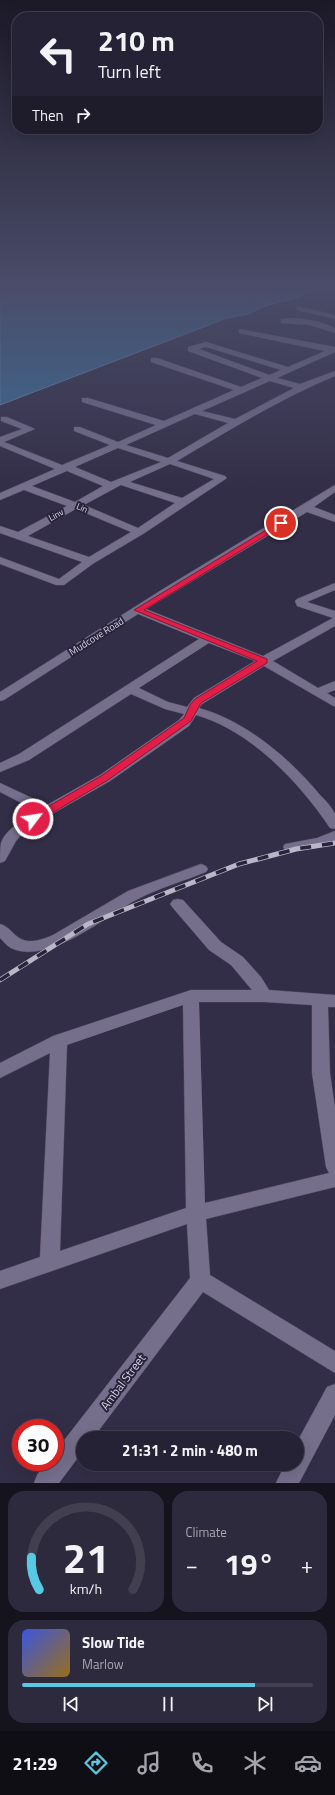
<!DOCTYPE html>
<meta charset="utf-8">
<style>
:root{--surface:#262235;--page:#2e2a3d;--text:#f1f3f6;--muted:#a4a4ad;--line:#423f50;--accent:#57c9e3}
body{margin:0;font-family:"Titillium Web",sans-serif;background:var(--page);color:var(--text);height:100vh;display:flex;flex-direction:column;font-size:15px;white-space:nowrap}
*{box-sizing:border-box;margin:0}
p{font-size:13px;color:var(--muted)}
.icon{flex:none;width:22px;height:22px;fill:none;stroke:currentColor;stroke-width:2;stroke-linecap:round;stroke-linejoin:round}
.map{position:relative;height:1483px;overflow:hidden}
.panel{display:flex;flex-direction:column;gap:8px;padding:8px;background:#15131d;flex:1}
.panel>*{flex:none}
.hud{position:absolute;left:12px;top:12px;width:311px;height:122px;border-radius:16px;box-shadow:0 4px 16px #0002,0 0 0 1px var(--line);background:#262235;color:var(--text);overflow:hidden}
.speed{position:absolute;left:12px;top:1419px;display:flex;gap:8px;font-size:20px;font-weight:700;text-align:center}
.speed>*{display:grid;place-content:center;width:52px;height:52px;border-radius:50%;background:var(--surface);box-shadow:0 4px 16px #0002,0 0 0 1px var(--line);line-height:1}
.speed .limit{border:6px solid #d22;background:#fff;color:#111}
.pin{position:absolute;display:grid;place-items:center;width:34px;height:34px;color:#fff;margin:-17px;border:2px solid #fff;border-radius:50%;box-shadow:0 1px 4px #0007}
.me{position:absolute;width:44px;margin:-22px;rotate:59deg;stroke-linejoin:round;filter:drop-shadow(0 0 3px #0008)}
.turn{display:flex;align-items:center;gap:14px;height:84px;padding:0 20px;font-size:18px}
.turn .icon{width:52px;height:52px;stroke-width:2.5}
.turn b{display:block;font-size:28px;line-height:34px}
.then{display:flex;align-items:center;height:38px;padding:0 20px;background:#0003;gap:8px;font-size:15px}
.big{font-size:30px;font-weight:700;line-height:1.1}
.panel .card{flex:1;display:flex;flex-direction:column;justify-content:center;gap:6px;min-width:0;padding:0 14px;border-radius:16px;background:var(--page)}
.panel .dial{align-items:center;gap:0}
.dial svg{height:104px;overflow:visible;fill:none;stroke:var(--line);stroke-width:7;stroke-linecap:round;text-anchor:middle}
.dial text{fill:var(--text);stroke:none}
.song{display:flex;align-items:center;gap:12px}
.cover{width:48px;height:48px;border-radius:6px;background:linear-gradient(135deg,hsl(230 70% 55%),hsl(40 70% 35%))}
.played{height:4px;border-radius:2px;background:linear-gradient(90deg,var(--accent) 80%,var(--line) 80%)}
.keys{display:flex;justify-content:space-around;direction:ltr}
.heat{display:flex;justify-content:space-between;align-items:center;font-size:22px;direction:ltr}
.panel .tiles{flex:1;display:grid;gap:8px;grid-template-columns:1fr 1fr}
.card:last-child{grid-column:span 2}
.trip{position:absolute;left:76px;top:1431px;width:228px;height:40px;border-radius:20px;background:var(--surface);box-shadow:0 4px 16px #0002,0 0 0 1px var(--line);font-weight:700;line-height:40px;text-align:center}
.tabs{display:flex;height:64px;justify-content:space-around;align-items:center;background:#0f0e15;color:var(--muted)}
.tabs .icon{width:28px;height:28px}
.tabs .on{color:var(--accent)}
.tabs b{font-size:18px;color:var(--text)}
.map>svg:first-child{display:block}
</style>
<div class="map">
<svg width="335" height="1483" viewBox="0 0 335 1483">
<rect width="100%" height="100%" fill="#332e47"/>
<!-- water -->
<path fill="#3b6f99" stroke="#698caf" d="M0,285H327L293,299L267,305L248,314L227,318L0,405Z"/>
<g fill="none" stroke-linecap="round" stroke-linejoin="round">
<!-- minor casing -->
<g stroke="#4f4a5f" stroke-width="1">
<path id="minor" d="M297,306L335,315V319L297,310Z
M281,319C298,316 319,321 335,328V333L310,325L281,323Z
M239,329L335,347V352L277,378L300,384L335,371V376C280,399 229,430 177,461L225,476L227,478L143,534L94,563L64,585H56L0,564V557L59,579L82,562L0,533V526L18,532L67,506L24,490L0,500V493L55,469L0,446V437L22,429L1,421V417H7L35,429L4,442L62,465L110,445L74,431V427H80L118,442L156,425L82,402V398H88L164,421L234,390L151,362V358H157L241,387L262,378L188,351V347L206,342L288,367L325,351L239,333ZM206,347L281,370L269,375L199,349ZM270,381L294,388L235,419L202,411ZM195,414L228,423L168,458L126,445ZM118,448L161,462L111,482L75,467ZM170,464L214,479L182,498L130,482ZM67,471L103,486L75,502L32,486ZM121,485L175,503L138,528L84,505ZM76,509L131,532L89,557L28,536Z
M335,485V492L314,507L335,515V522L307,512L146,609L263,656L333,618L297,606L295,601L297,599L335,583V590L307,602L335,611V626L273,661L318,688L335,681V690L327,693L335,698V707L264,666L202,704L199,708C244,720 291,759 320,795C325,800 332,807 335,814C335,818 335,825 335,829L330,828C300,783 250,730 196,715L189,726L110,781L52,814L23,833L16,841L5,861L0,863C0,857 0,849 1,843C6,828 24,820 37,811L0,792V783L47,805L100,775L179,720L184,714L165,709L131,694L29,760L0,772V763L19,754L199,639L138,614L4,700L0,701V692L163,589ZM209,643L255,661L194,698L187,707L168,702L139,688Z
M335,831V841L320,847L290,852L285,850L283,847L285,844L317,838Z
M201,864L206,866L208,869L206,872C184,881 159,888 138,899C106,915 49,966 11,948C7,946 3,941 0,938V924C9,926 13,935 21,939C30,944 44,939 53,935L128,891Z
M178,899L183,900L221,942L243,957L261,977L269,990L335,995V1007H328L330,1073L335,1108V1187L206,1219L210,1275L335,1351V1373L203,1292L93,1438H83V1451L59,1483H34L37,1475L47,1462H55V1452L190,1278L187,1224L0,1289V1271L40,1257L50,1053L0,1078V1063L53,1036L191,990H252L231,965L209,950L173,908L170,904L173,900ZM199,1002H264L312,1005V1073L326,1167L329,1173L205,1203ZM183,1005L186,1208L60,1251L67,1045Z
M335,1384V1415L299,1483H276L285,1464H297V1442L327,1387Z"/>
</g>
<!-- minor -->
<use href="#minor" fill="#756f8c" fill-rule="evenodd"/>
<!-- rail casing -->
<g stroke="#b9b6c7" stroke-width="5">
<path id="rail" d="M0,980L88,924L239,864L296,849L335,843"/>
</g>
<!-- rail -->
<use href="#rail" stroke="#29243c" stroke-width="3.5" stroke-dasharray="11" stroke-linecap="butt"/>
</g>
<!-- sky -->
<linearGradient id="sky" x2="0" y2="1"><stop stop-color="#1c1927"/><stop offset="0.58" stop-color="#4a4c69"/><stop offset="1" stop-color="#4a4c69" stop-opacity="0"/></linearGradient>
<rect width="335" height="492" fill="url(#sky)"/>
<!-- route -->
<path fill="#e11d48" stroke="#92132f" d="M281,521L283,522V525L144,610L267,659V663L201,703L191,721L108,780L37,822H30L29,819L30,817L101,776L184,718L190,705L195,699L257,661L134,610Z"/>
<g text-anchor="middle" stroke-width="4" stroke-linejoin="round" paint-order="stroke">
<!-- far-street labels -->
<g font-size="9" fill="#d4d1e1" stroke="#29243c">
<text transform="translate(82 508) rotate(23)" y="3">Lin</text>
<text transform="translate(56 515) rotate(-29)" y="3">Linv</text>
</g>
<!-- street labels -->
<g font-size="10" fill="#d4d1e1" stroke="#29243c">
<text transform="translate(96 636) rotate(-32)" y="4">Mudcove Road</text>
</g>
<!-- near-street labels -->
<g font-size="12" fill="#d4d1e1" stroke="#29243c">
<text transform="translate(123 1382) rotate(-53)" y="4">Ambal Street</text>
</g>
</g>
</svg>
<div class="speed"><div class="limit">30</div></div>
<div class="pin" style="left:281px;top:523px;background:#d93025"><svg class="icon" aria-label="arrive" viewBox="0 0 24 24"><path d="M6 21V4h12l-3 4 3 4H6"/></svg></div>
<svg class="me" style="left:33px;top:819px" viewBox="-20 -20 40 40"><circle r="17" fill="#e11d48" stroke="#fff" stroke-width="3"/><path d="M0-11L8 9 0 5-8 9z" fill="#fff"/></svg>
<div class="trip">21:31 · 2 min · 480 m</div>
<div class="hud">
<div class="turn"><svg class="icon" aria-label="left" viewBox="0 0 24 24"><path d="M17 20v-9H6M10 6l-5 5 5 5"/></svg><div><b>210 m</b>Turn left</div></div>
<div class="then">Then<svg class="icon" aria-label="right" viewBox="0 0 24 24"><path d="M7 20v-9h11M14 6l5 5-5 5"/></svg></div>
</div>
</div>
<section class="panel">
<div class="tiles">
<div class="card dial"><svg viewBox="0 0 100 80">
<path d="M14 69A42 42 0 1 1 86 69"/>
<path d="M14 69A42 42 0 0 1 8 44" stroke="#57c9e3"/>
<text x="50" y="56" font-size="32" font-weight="700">21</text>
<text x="50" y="72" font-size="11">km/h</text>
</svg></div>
<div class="card"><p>Climate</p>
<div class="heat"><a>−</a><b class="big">19°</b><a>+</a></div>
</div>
<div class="card">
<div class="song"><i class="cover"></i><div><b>Slow Tide</b><p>Marlow</p></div></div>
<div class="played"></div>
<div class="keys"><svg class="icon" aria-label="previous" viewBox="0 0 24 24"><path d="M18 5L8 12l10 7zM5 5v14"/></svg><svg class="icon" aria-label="pause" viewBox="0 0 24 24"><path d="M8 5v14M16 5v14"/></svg><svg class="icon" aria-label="next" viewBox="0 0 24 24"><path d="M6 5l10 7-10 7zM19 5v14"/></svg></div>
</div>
</div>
</section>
<nav class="tabs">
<b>21:29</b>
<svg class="icon on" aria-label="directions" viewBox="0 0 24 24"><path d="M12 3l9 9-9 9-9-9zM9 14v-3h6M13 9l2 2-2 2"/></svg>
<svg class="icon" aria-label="music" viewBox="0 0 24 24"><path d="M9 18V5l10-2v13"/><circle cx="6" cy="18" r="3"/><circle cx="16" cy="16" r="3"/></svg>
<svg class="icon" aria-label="phone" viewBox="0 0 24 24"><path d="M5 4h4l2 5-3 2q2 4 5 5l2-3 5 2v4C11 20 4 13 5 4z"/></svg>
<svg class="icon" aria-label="climate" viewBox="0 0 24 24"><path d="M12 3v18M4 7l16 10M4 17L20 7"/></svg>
<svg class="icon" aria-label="car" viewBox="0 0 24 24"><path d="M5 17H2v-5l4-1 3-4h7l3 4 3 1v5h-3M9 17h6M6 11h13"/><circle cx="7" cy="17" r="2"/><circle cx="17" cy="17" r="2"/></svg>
</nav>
